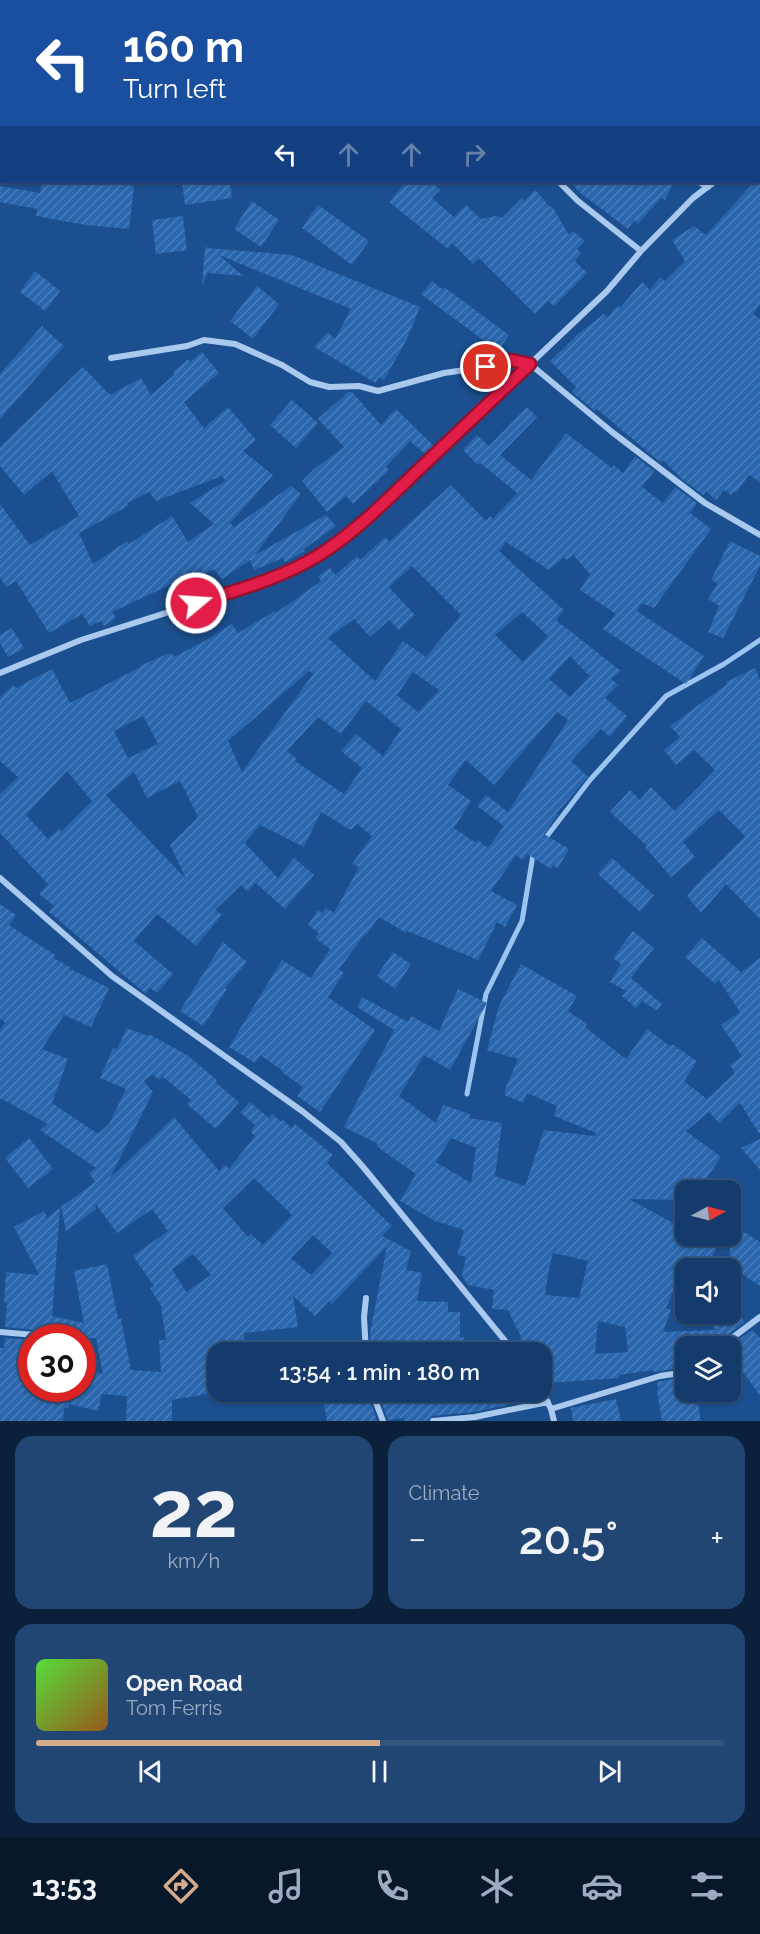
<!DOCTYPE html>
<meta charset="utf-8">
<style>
:root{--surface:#143b6b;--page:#214673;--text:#f1f3f6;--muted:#9dadc1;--line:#33557e;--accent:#d6ab8b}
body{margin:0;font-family:Raleway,sans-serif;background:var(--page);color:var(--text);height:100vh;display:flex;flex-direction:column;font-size:22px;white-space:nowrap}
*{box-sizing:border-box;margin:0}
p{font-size:20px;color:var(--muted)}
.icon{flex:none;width:33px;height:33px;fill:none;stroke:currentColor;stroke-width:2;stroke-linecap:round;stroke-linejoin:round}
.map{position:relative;height:1421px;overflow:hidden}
.details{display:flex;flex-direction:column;gap:15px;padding:15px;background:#0b203b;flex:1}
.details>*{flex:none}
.guide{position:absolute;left:0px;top:0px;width:760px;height:183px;box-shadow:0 2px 4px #0004,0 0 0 2px var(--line);background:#1a4fa0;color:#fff;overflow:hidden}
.needle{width:39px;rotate:83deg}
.buttons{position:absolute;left:675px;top:1180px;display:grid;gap:12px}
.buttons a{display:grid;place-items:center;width:66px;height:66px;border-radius:12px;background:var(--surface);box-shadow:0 2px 4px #0004,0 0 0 2px var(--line);font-size:30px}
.speed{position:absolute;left:18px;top:1324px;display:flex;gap:12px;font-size:30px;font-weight:700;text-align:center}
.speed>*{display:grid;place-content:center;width:78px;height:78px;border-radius:50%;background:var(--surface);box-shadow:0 2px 4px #0004,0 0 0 2px var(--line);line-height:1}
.speed .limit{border:9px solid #d22;background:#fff;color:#111}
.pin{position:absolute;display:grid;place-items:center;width:51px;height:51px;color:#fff;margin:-26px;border:3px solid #fff;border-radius:50%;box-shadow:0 2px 6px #0007}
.me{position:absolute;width:66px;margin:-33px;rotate:72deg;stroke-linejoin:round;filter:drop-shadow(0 0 4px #0008)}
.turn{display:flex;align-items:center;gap:21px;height:126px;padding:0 24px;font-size:27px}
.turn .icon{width:78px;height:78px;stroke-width:2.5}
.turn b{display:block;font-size:42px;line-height:51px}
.lanes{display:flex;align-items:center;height:57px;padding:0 24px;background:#0003;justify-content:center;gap:30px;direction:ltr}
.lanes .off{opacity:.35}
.big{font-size:45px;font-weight:600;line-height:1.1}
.details .card{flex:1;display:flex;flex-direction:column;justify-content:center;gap:9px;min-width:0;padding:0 21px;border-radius:18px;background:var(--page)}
.details .dial{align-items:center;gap:0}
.dial b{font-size:78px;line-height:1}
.song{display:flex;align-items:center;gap:18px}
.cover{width:72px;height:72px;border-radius:9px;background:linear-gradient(135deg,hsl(110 70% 55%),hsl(30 70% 35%))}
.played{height:6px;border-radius:3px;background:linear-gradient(90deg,var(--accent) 50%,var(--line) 50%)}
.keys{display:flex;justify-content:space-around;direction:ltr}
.heat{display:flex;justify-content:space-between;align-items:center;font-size:33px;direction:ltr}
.details .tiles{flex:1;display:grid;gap:15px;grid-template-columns:1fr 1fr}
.card:last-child{grid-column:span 2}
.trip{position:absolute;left:207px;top:1342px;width:345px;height:60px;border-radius:18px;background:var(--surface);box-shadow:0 2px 4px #0004,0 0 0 2px var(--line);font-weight:600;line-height:60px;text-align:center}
.tabs{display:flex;height:96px;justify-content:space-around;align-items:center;background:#08182b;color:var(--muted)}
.tabs .icon{width:42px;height:42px}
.tabs .active{color:var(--accent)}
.tabs b{font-size:27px;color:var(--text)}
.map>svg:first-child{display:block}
</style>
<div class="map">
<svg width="760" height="1421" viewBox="0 0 760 1421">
<defs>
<pattern id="building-hatch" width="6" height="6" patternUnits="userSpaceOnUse" patternTransform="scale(1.5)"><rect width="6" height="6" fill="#2a66ad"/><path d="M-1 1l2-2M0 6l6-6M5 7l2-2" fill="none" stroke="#4a7db9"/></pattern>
</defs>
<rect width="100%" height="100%" fill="#1b4f8f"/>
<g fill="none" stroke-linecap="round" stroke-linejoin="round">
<!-- stream -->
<path stroke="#9cc4f0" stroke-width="5" d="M544,840L590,780L666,696L724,664L760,640
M467,1094L486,994L522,921L533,855L535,852"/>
</g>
<!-- building -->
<path fill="url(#building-hatch)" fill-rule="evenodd" d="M760,175V305L753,314L760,319V482L749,475L736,493L734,491L731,495L724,490L716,500L706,491L703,495L682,479L663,460L661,463L597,409L595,411L572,392L576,387L550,361L579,333L604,314L607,318L618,305L620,308L642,282L650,290L660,277L665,281L685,261L672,240L694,226L706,235L754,182H759Z
M42,182H95L134,186L129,229L86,225L36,216L37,209L0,202V186L40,193Z
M182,182H230L232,198L185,205Z
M406,182H431L440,190L432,198L454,217L466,205L481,219L495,216L502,218L522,198L524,201L535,190L550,207L552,206L569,235L573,231L585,241L577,249L581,253L575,261L587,273L554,306L548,301L535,314L479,258L473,264L452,243L448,249L389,202Z
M570,182H674L665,200L661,198L638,224L634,220L628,229L582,194Z
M252,201L279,220L261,247L234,229Z
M318,205L369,241L352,265L302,228Z
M183,216L187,250L156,254L152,220Z
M205,246L207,248L292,255L420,307L407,339L384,380L379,377L376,383L314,347L328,332L335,339L351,309L219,255L243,276L208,273L202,285Z
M35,271L60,291L45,311L20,292Z
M432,281L442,289L444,287L509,335L498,351L421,294Z
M257,286L279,304L253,339L230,321Z
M42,326L64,346L0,419V374Z
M202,352L219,373L184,402L204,428L228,407L256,440L243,451L273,475L230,523L234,527L291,486L301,494L255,555L326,515L336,526L304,549L305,551L285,562L283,558L254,570L250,560L222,579L214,569L180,589L176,582L112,612L116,618L104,626L101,621L90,626L82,614L49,633L16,581L6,587L0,578V504L30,545L79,516L52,471L24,495L0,466V447L83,367L110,395L141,378L151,395L175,374L173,372L188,359L190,362ZM222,476L225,481L190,503L214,524L188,542L172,516L129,544L127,541L93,564L79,533L128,506L127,503L149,492L156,501Z
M348,392H352L381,425L396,409L435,447L426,455L410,441L386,467L389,470L353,504L346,496L327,512L302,481L314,469L344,447L318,419Z
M292,400L318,423L296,448L270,425Z
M527,407L537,417L500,455L531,480L566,433L612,468L614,465L623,473L635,456L654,471L642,487L663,503L675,487L697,503L690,513L711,529L654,608L642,603L637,611L704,656L686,684L603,629L616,614L580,590L590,574L573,555L567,560L564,557L549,570L506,542L499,551L564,610L556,620L621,671L611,679L618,685L605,698L627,716L610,737L601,729L571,761L588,777L556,814L558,815L544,834L569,849L558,868L553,865L551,869L527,854L523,860L516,855L491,891L517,905L505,927L497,922L478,960L407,931L406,933L379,917L366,935L365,934L339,969L344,973L328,997L375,1030L320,1112L297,1096L303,1087L282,1072L283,1071L260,1055L255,1063L229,1047L282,960L311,978L330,949L315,938L319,933L308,925L318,910L322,913L326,908L334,913L359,867L352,864L372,836L357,824L351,830L321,812L304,847L260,825L245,843L278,878L294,858L314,875L285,909L256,883L247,891L241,885L215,910L222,915L196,946L157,914L134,941L173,974L157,993L150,988L146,994L49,912L54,906L39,894L48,884L0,833V794L18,777L0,761V697L13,685L16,688L52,669L70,703L141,667L140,666L167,654H172L174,657L205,641L232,624L238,633L275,611L276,613L321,581L318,576L330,568L335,575L357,556L360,560L385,537L389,542L451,485L486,521L490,516L493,519L517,493L480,463L478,465L463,450L477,435L489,446ZM412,566L461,615L426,657L403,641L375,681L328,638L354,619L370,637L389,620L399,630L415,615L389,587ZM522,612L548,636L523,662L495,635ZM570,656L590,676L570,697L549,679ZM309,671L313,674L242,772L228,741ZM413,672L439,690L418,712L397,695ZM366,701L401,729L383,756L356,734L341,751L362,768L344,794L295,761L297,759L287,751L318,717L341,734ZM557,712L568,720L508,812L486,795L477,806L504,826L488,848L478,840L476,843L454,828L471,801L448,785L466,760L494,785ZM143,716L158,744L128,758L114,731ZM67,771L92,801L61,832L59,829L48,839L26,815ZM134,772L147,798L180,781L198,817L170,845L186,879L106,795Z
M730,541L760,556V566L723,638L708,632L719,606L708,599L718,583L711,580Z
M12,628L24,648L8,657L0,643V635Z
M755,668L760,680V919L726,884L701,913L687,896L708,872L709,873L745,836L719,810L683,842L695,857L671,877L645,847L647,846L610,812L630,790L640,800L651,787L675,811L715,770L694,750L676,765L664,750L680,737L670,726L727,684L726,682Z
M612,858L654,895L640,912L598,874Z
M0,904L16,915L9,925L55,955L54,958L71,968L70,969L109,988L91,1027L64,1015L42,1049L68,1059L52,1103L98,1134L109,1124L126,1089L100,1078L113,1048L117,1049L127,1028L148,1036L149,1034L187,1055L217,1080L215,1082L239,1102L216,1129L187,1104L191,1100L162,1076L159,1080L152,1074L144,1081L153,1092L110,1178L174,1117L219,1171L225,1165L229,1169L255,1136L251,1132L255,1125L240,1112L250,1102L269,1118L272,1114L281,1122L283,1120L291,1128L295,1124L333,1155L327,1163L392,1226L382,1236L411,1251L406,1270L422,1273L417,1301L448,1302V1312H460V1338L464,1337L465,1353H371L370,1333L387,1246L331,1305L330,1300L315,1316L293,1296L298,1327L244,1333L245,1353H218V1392L172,1400V1421H126L127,1396L102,1394L98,1411L69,1404L68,1408H64L63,1421H0V1348H4L5,1338L32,1340V1389H82V1369L103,1374L96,1338H39L40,1333L36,1330L5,1327L7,1302H4L6,1272L39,1275L14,1227L44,1211L47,1218L60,1208L52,1316L84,1323L74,1271L107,1264L118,1319H121L131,1370L161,1372L159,1340H166L161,1306L150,1288L154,1286L133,1256L168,1231L152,1209L117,1233L95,1203L96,1209L66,1231L61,1207L95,1182L89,1173L96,1168L40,1130L48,1124L0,1098V1031L5,1022L0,1019ZM254,1178L292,1215L263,1245L251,1234L248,1237L223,1208ZM313,1235L332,1253L311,1275L291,1258ZM193,1254L211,1275L186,1292L172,1269Z
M633,931L654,948L631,978L662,1004L657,1010L642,1001L636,1008L622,996L626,991L610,982L621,964L613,958Z
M702,938L741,972L760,958V1135L740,1103L719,1123L709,1112L686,1131L721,1157L707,1177V1191H686V1200L629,1199L686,1230V1236H723L705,1269H686V1273L681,1283L678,1281L666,1308L671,1310L663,1332L716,1330L701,1314H737L745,1322L717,1343L715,1347H686V1367L654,1372L653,1370L619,1375V1378L549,1383L548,1359H542V1353H530V1345H521V1337L508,1310L492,1309L494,1290L468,1285L462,1276L466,1257L457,1255L464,1230L435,1221L400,1201L416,1174L376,1146L378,1144L344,1127L394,1030L357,1007L362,997L408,1022L411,1016L439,1031L458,989L487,1003L450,1070L424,1055L399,1096L436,1123L443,1105L470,1114L469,1118L502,1123L495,1176L525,1186L544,1130L595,1136L596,1133L554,1116L557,1106L527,1093L523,1103L505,1095V1090L518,1059L487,1050L499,1006L521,964L577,996L568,1011L587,1024L585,1027L626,1059L647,1029L670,1046L672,1044L697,1061L684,1081L707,1099L735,1073L730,1065L742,1056L721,1025L740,1012L719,980L715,984L685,957ZM451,1138L476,1148L471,1183L436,1162ZM553,1253L588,1261L579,1298L545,1295L548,1274ZM598,1321L625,1327L628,1352L595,1354Z
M223,942L247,962L225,988L227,989L203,1026L180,1011Z
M393,952L411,964L395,989L377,976Z
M29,1138L53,1169L28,1188L5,1158Z
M760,1139V1170L741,1148Z
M730,1223L760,1242V1286L730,1266Z
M752,1330L760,1338V1396L730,1353V1347H729Z
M686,1377V1392H696L701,1421H662L657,1391H658L657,1382Z
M356,1392H367L377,1421H327L323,1397Z
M378,1392H520L521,1402L474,1412L432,1416L428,1421H404V1418L388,1420Z
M616,1399L621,1421H573L571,1408Z"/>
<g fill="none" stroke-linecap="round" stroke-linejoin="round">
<!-- street -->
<path stroke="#a9c9ee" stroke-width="6" d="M397,0L398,2
M692,0L694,2
M483,2V0
M759,69L760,70
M759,151H760
M559,182L578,201L641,251
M699,182L708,187
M111,358L187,346L204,340L235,344L282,365L310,382L329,387L359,386L378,391L444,373L486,367L511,361L530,364L612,432L705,503L760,535
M0,673L81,640L263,582L286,572L319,555L375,511L607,291L641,251L693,198L714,182
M0,878L112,976L302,1111L341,1142L364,1168L515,1353
M366,1298L364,1317L366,1353
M0,1332L35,1335
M720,1347L760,1317
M542,1391L551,1409L554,1421
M372,1392L383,1421
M551,1409L660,1376L686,1372
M433,1421L475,1417L548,1402"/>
</g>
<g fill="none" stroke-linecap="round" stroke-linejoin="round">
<!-- route casing -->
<g stroke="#92132f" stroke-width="15">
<path id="route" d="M196,603C238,590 282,578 319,555C354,533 384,503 414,474C453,437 491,401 530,364L511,360L486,367"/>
</g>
<!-- route -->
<use href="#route" stroke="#e11d48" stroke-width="10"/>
</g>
</svg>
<div class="buttons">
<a><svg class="needle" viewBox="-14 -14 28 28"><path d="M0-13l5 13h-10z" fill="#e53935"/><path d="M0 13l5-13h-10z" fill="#9dadc1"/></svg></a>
<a><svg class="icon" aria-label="sound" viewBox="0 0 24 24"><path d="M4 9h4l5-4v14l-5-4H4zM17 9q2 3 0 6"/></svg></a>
<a><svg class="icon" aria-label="layers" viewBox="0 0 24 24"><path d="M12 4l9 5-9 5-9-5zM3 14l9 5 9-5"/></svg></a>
</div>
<div class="speed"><div class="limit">30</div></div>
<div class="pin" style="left:486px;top:367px;background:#d93025"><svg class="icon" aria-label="arrive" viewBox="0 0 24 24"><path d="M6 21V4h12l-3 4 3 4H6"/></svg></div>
<svg class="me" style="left:196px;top:603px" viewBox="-20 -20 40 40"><circle r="17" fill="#e11d48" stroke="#fff" stroke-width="3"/><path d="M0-11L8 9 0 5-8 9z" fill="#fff"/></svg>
<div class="trip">13:54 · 1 min · 180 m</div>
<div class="guide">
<div class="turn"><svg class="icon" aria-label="left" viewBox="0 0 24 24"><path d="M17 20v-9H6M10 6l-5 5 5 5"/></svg><div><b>160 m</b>Turn left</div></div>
<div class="lanes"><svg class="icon" aria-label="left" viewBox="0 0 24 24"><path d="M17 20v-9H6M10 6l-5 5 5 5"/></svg><svg class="icon off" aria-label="ahead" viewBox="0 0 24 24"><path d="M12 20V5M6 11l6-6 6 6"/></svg><svg class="icon off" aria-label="ahead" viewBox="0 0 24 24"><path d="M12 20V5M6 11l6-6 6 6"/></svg><svg class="icon off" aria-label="right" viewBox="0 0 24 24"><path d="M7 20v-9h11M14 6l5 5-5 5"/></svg></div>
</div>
</div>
<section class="details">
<div class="tiles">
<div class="card dial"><b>22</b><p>km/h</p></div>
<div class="card"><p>Climate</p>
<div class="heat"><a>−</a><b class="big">20.5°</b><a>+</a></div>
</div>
<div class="card">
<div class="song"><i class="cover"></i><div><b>Open Road</b><p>Tom Ferris</p></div></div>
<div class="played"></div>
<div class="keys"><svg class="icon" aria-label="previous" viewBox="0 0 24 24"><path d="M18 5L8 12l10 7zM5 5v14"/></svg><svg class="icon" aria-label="pause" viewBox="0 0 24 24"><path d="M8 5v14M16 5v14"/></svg><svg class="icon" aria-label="next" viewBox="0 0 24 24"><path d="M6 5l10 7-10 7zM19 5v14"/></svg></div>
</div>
</div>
</section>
<nav class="tabs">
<b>13:53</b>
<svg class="icon active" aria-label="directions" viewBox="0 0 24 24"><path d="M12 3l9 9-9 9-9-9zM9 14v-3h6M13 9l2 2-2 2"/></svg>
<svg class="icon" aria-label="music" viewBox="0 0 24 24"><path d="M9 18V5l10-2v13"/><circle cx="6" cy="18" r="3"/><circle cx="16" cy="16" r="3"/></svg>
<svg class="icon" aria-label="phone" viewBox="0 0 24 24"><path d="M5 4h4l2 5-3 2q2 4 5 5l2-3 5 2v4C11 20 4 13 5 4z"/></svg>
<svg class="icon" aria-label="climate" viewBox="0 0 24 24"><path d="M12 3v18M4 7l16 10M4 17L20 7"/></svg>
<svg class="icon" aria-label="car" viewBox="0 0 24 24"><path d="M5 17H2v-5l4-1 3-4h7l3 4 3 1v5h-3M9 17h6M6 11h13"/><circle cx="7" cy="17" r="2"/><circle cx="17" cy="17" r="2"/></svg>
<svg class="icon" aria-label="filters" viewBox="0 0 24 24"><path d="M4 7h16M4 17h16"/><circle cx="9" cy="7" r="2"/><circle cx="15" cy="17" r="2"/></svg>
</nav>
